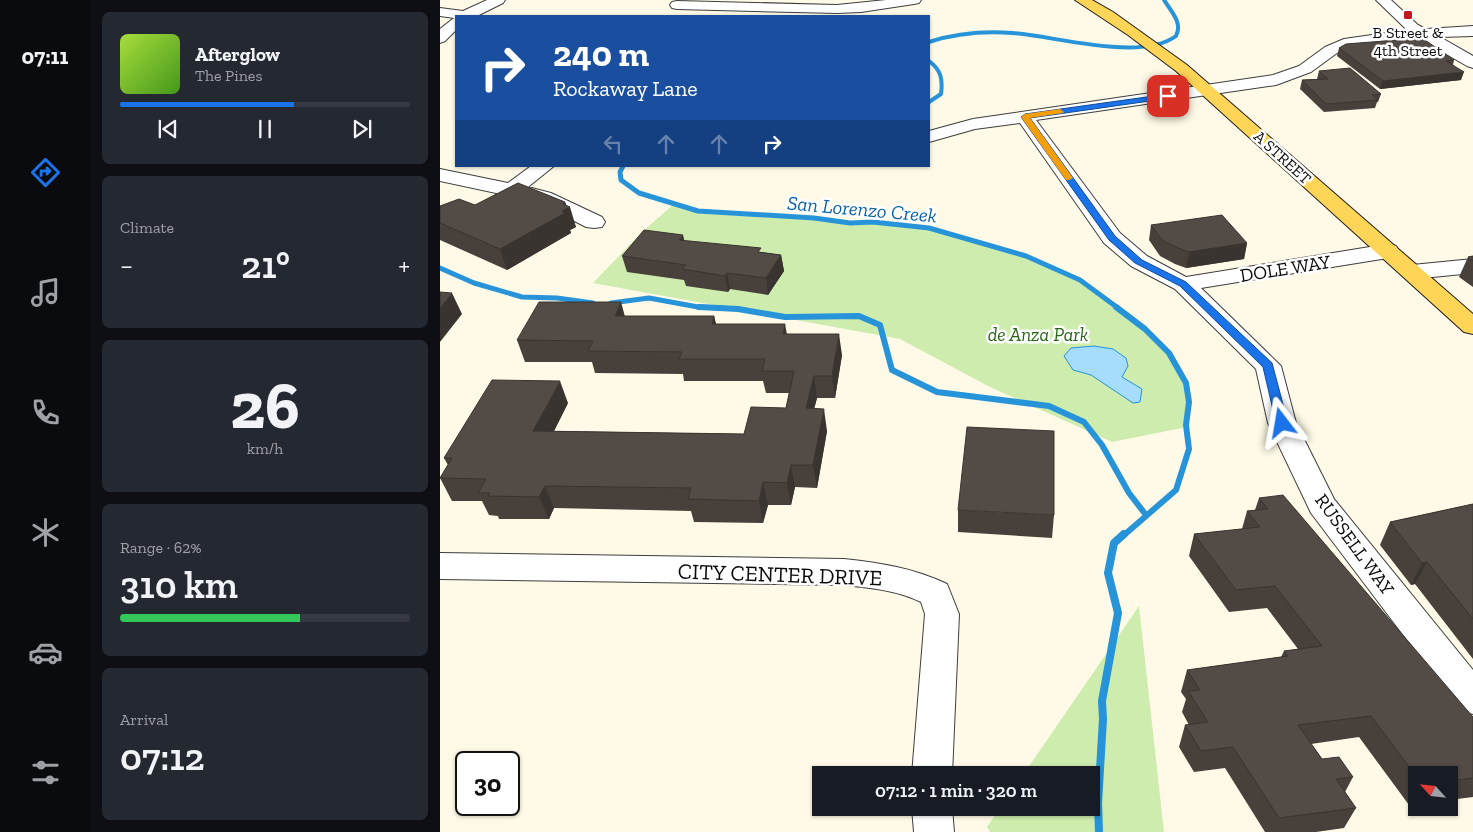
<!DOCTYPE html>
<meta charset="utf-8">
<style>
:root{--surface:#171b24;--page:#242831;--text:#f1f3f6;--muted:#9ea1a6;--line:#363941;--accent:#1a73e8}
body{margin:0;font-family:"Zilla Slab",serif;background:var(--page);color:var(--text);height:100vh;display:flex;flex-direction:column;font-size:19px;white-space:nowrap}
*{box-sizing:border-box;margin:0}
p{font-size:16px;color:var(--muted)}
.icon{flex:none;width:28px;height:28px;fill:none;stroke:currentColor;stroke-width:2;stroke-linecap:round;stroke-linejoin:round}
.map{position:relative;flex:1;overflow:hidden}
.panel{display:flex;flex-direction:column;gap:12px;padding:12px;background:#0d0f14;width:350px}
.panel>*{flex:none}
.top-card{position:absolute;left:15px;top:15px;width:475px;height:152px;border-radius:0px;box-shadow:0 1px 4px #0004;background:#1a4fa0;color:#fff;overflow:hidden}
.needle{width:32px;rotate:297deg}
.controls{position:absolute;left:968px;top:766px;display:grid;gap:10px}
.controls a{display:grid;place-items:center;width:50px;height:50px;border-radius:0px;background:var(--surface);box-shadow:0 1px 4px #0004;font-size:25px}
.speed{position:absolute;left:15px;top:751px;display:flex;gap:10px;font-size:25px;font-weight:700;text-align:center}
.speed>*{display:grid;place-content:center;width:65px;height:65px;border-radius:50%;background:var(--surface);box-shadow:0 1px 4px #0004;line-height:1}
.speed .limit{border:2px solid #111;border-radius:8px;background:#fff;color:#111}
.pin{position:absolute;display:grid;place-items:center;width:42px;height:42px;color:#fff;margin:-21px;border-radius:10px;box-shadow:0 2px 8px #0006}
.me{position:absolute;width:55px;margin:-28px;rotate:346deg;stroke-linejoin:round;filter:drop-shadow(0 0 4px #0008)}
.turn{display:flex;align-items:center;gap:18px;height:105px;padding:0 15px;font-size:22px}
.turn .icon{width:65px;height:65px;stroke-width:2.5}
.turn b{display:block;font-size:35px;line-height:42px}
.lanes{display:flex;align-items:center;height:48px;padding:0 15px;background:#0003;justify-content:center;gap:25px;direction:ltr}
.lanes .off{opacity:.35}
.big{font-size:38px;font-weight:600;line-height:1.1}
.panel .card{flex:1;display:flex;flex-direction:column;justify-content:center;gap:8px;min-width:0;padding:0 18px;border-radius:8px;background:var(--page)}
.panel .dial{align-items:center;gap:0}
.dial b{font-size:65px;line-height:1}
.song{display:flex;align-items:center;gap:15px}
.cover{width:60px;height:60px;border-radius:8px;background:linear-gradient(135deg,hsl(80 70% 55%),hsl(100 70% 35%))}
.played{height:5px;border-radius:2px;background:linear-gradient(90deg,var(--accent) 60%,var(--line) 60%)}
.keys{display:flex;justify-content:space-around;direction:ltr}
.heat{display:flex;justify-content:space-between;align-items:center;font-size:28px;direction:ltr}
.charge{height:8px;border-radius:4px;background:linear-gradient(90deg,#34c759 62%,var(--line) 0)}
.trip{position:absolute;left:372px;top:766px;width:288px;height:50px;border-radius:0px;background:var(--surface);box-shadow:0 1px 4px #0004;font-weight:600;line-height:50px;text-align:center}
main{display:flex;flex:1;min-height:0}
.dock{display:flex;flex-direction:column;width:90px;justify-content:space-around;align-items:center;background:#090b0e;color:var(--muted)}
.dock .icon{width:35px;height:35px}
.dock .current{color:var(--accent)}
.dock b{font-size:22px;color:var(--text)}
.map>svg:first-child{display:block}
</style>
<main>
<nav class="dock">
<b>07:11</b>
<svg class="icon current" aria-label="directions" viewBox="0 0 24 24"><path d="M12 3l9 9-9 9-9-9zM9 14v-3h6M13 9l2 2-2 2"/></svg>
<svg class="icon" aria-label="music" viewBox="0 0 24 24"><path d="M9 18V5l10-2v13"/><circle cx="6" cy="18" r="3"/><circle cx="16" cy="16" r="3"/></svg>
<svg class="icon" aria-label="phone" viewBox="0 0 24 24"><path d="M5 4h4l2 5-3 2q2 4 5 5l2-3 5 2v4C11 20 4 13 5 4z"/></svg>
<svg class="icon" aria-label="climate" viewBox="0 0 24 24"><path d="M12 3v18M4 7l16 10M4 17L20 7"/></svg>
<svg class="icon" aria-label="car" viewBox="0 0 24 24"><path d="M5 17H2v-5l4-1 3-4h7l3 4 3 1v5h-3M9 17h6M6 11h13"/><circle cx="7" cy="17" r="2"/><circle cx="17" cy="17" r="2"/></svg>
<svg class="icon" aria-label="filters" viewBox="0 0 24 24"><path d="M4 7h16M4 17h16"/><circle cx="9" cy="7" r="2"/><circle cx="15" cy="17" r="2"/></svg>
</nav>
<section class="panel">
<div class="card">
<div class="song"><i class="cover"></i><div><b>Afterglow</b><p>The Pines</p></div></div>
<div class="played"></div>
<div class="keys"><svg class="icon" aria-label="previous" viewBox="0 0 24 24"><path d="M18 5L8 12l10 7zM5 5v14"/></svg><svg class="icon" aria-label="pause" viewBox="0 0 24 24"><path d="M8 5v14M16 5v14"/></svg><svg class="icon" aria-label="next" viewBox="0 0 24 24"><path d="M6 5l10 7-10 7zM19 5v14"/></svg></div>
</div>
<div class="card"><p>Climate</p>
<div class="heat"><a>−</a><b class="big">21°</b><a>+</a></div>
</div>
<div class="card dial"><b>26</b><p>km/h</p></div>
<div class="card"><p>Range · 62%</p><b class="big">310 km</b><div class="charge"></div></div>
<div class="card"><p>Arrival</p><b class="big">07:12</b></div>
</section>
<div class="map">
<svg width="1033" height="832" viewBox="0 0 1033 832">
<rect width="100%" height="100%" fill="#fffae7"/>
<!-- green -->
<path fill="#ceecad" d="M235,203L266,212L374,218L410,223L433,222L498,230L586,256L624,271L640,280L695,323L707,329L724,345L746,383L749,402L747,427L672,442L550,387L460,339L153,283L201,233Z
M699,606L724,832H550L547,827L560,808H651V775H583Z"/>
<!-- water -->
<path fill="#a6dcfc" stroke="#2793d9" d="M654,346L673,349L686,358L688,366L682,377L702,389L700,402L693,403L651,375L633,370L624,356L631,348Z"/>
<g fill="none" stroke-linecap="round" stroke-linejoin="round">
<!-- stream-far3 -->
<path stroke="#2793d9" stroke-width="4" d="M489,42C517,33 543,31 572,33C615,36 701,62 736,36C743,23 731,11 724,0
M489,61C501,70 503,79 501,94L489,102"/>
<!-- stream-far2 -->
<path stroke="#2793d9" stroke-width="5" d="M183,166L180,172L181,180L199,193L258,211L374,218L410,223L433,222L489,228L586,256L640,280L678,308
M0,268L34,283L82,297L117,298L153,303
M171,303L209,298L258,307L284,308"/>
<!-- stream-far1 -->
<path stroke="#2793d9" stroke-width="6" d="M259,307L298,309L345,317L419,316L440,325L452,370L497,392L609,406L644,422L662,445L689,493L706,515
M676,307L705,329L729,353L746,383L749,402L746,425L749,449L736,490L683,536"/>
<!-- stream -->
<path stroke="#2793d9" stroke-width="8" d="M659,832L658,803L663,719L662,701L678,613L668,573L674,543L684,534"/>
<!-- minor casing -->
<g stroke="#3d3d3d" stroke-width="2">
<path id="minor" d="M47,0H65L63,3L37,16H16V30L5,41L0,43V29L14,18L0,16V8L23,11Z
M446,0H481L479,3L474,4L421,12L397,13L237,9L232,8L230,5L232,2L237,1L397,5Z
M936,0H951L978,25L986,29L1033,26V36L1000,37L1033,56V68L1027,66L980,39L948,41L913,46L897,53L871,72L836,85L596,120L680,233L707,256L746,277L948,244L956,246L959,251L956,256L948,258L761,288L841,366L856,423L894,499L1033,670V714L1020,710L871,513L828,423L816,369L735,289L691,266L664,243L580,123L535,129L489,142V131L533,119L833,75L859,66L885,47L904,39L967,30Z
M91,166H114L88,187L111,193L162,217L165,222L162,227L154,228L146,227L98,202L0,181V169L68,183Z
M1033,259V273L972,279L964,277L961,272L964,267L972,265Z
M0,553L404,559C440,563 474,568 507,584L519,614L512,775H472L485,614L481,602C457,590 431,588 404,585L0,579Z
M472,808H512L514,832H474Z"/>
</g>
<!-- major casing -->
<g stroke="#1b1b1b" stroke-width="2">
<path id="major" d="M635,0H652L673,12L747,65L1033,314V334L1024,332L736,71L688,35Z"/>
</g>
<!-- minor -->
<use href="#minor" fill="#fff" fill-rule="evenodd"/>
<!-- major -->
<use href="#major" fill="#ffd557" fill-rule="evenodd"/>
</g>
<!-- wall -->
<path fill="#47403b" d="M899,48L1014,60L1013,65L1021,80L940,89L897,56Z
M879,71L941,94L938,102H937L935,108L884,112L860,89L862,80L877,79Z
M125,202L136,227L130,230L131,233L67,270L0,240V206Z
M711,225L807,243L804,259L746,268L735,264L720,256L709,240Z
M245,241L341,255L344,271L328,295L290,289L288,292L246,286L244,280L187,272L182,256Z
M1033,256V287L1019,277L1028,257Z
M185,316H274L276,324L347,334L402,355L395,398H377L374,408L387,431L377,488L355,487L351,505H328L323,523L254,522L251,511L114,508L109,519H59L58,516L49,515L42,501H12L0,478L8,465L4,458L128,403L114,431L304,434L346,408L349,393H326L323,381H244L243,374L155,373L152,362H85L77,340Z
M819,498L1033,717V797L1009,800V775H976V804L969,805L919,737L871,744L882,759L913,777L905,792L916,808L904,828L876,832H825L785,768L754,772L739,747L745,725H749L742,712L746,699L741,692L747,670L841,657L844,651L858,649L827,608L789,612L749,556L754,534L802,529L807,511L815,510Z
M1033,504V659L975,584L971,585L940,545L950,522Z
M518,510L614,515L612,538L518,532Z"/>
<!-- shaded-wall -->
<path fill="#3a3430" d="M1024,72L1021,80L940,89L943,81Z
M125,202L127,208L130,207L136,227L130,230L131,233L67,270L60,249L122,211L123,204Z
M243,235L247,251L239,240Z
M807,243L804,259L746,268L749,252Z
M341,255L344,271L328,295L326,278Z
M287,273L290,289L288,292L285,276Z
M12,293L22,314L0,342V308Z
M181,302L187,324L175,316Z
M274,316L279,337L272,324Z
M345,324L349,345L343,334Z
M399,334L402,355L395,398L392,376Z
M374,376L377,398L369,430L366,408Z
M120,381L128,403L103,453L93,431Z
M384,409L387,431L377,488L373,465Z
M351,465L355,487L351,505L347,483Z
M323,482L328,505L323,523L319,501Z
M105,486L114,508L109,519L99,497Z
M987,562L975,584L971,585L982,563Z"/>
<!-- building -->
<path fill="#534b45" stroke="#3a3430" d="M982,38L1014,60L1006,61L1024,72L943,81L899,48L906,44Z
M910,68L941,94L932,95L938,100L886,104L862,80L888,79L879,71Z
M78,183L125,202L123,204L130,207L122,211L125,213L60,249L0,223V206L19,199L35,205Z
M782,215L807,243L749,252L738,248L722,240L711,225Z
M204,230L243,235L239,240L321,248L318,252L341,255L326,278L287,273L285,276L242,269L246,265L182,256Z
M1033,256V261L1028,257Z
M0,292L12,293L0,308Z
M99,302H181L175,316H274L272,324H345L343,334H399L392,376H374L366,408L384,409L373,465H351L347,483L323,482L319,501L248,499L251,488L105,486L99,497L48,496L50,493H38L46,479L0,478L12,458H4L52,380L120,381L93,431L304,434L311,407L346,408L354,371H322L325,359H239L242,352L148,351L153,341L77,340Z
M527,427L614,431V515L518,510Z
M843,495L1033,717V778L1009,781V775L976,776L931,716L858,725L882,759L899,757L913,777L896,779L916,808L839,818L793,747L761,751L745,725L768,722L748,691L760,690L747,670L848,656L844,651L882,646L835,586L796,590L754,534L820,527L807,511L828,509L819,498Z
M1033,504V619L987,562L982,563L950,522Z"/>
<!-- route -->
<path fill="#1a73e8" stroke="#114b97" d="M728,94L731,95V98L590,118L675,236L702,260L746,282L832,363L848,423L846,426L842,427L836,423L823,367L740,286L695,263L669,240L581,117L585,114Z"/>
<!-- slow -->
<path fill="#f59e0b" d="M620,109L624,112L623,113L590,118L633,178L629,180H626L581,117L585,114Z"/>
<!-- markers -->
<rect fill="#c51720" stroke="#fff" stroke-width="2" x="963" y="10" width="10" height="10" rx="2.5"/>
<g text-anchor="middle" stroke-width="5" stroke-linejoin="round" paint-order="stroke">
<!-- far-poi labels -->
<g font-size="16" fill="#0a0a0a" stroke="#fff">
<text x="968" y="38">B Street &amp;<tspan x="968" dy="18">4th Street</tspan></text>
</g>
<!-- far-street labels -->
<g font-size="16" fill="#0a0a0a" stroke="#fff">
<text transform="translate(843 157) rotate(42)" y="6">A STREET</text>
</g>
<!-- street labels -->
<g font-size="19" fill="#0a0a0a" stroke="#fff">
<text transform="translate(845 268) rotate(-9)" y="7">DOLE WAY</text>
<text transform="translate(915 544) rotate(54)" y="7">RUSSELL WAY</text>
</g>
<!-- park labels -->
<g font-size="19" font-style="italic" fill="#276616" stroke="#fff">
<text x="598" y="341">de Anza Park</text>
</g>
<!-- water labels -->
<g font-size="20" font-style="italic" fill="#0a62a5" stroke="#fff">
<text transform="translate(422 209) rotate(5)" y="7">San Lorenzo Creek</text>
</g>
<!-- near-street labels -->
<g font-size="22" fill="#0a0a0a" stroke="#fff">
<text transform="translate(340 574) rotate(2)" y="8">CITY CENTER DRIVE</text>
</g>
</g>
</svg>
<div class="controls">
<a><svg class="needle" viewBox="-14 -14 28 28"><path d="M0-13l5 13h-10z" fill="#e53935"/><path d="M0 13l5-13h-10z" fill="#9ea1a6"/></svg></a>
</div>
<div class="speed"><div class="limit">30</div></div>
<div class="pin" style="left:728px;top:96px;background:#d93025"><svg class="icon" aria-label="arrive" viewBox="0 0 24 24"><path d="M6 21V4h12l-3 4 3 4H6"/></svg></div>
<svg class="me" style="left:842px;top:423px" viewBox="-20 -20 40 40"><path d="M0-17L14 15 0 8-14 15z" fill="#1a73e8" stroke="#fff" stroke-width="4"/></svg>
<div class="trip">07:12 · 1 min · 320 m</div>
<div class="top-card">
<div class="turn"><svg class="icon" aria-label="right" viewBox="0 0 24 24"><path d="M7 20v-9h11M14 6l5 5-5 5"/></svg><div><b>240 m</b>Rockaway Lane</div></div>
<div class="lanes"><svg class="icon off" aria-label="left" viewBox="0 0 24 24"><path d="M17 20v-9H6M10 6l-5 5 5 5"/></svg><svg class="icon off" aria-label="ahead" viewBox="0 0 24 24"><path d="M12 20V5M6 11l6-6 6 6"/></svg><svg class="icon off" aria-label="ahead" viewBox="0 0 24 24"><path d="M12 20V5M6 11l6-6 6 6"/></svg><svg class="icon" aria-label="right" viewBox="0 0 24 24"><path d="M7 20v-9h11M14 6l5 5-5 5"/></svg></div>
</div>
</div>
</main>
